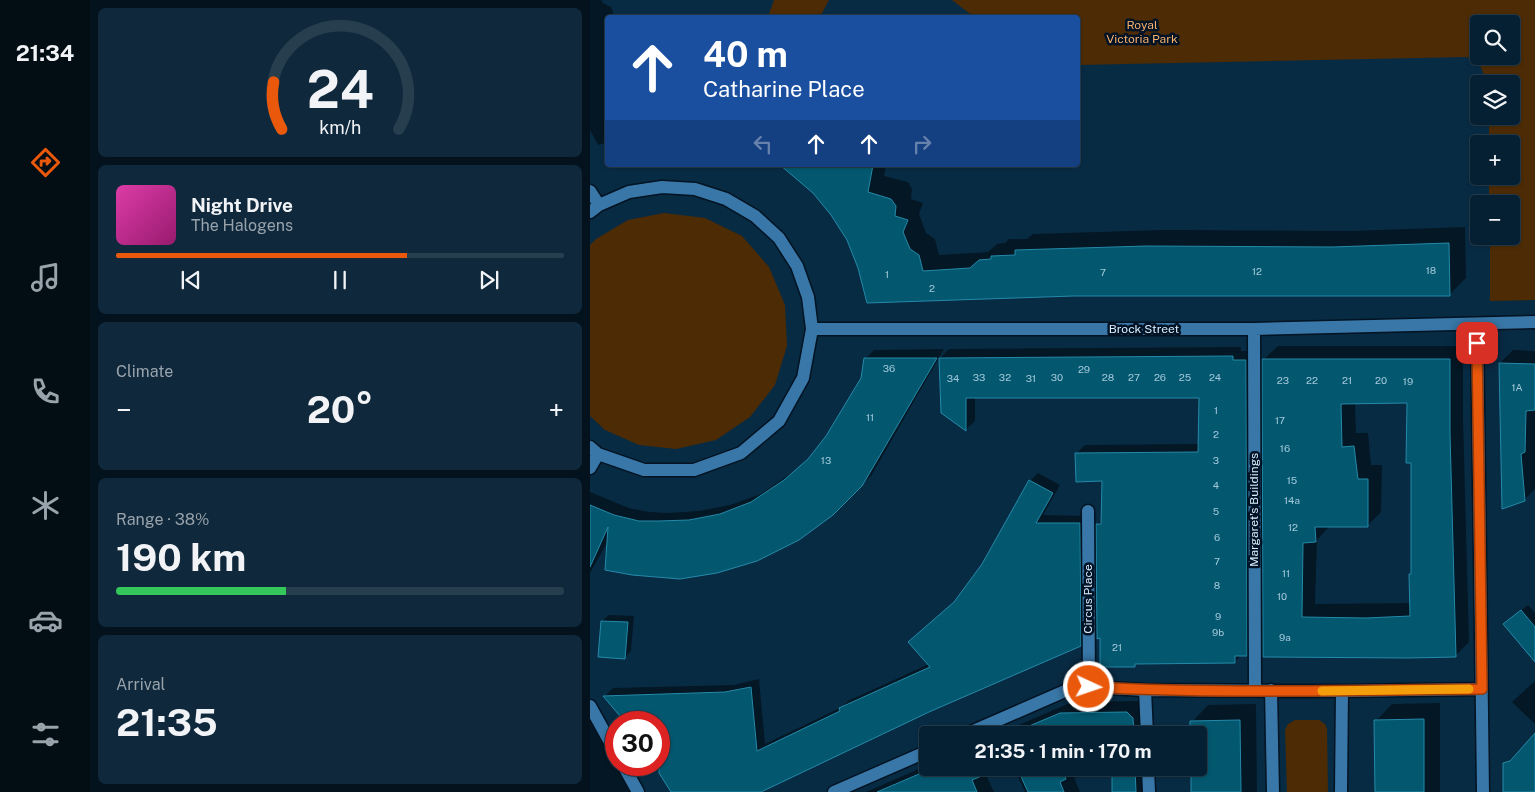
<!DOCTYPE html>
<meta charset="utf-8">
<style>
:root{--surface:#062033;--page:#0f283b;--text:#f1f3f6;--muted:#98a3ac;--line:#273e4e;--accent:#ea580c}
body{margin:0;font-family:"Public Sans",sans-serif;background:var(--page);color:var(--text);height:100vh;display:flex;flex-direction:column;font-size:19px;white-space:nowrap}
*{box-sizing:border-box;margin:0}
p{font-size:16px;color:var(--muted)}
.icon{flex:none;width:28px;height:28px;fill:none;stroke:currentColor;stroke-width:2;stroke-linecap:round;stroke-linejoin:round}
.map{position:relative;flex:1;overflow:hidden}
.details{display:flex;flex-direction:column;gap:8px;padding:8px;background:#03121c;width:500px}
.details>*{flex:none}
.banner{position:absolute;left:15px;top:15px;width:475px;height:152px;border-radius:5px;box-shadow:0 1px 4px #0004,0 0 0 1px var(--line);background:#1a4fa0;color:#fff;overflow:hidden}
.tools{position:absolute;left:880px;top:15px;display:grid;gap:10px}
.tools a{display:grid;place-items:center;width:50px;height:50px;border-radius:5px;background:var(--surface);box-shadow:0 1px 4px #0004,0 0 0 1px var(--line);font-size:25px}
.speed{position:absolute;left:15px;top:711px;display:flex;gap:10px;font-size:25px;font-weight:700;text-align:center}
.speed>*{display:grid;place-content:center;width:65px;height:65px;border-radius:50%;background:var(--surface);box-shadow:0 1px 4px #0004,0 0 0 1px var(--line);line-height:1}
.speed .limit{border:8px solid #d22;background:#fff;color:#111}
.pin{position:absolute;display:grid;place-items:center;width:42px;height:42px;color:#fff;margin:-21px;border-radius:10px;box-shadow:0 2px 8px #0006}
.me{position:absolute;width:55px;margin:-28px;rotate:93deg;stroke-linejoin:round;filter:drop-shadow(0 0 4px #0008)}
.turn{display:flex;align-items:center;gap:18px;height:105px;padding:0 15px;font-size:22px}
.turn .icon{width:65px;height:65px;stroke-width:2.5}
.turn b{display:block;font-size:35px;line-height:42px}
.lanes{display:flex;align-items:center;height:48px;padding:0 15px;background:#0003;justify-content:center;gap:25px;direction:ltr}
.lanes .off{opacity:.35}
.big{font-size:38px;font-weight:700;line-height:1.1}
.details .widget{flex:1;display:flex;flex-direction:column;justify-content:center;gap:8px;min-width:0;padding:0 18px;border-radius:8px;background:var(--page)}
.details .dial{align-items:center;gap:0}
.dial svg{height:130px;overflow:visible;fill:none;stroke:var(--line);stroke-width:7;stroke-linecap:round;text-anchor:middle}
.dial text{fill:var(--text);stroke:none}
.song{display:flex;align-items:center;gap:15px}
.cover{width:60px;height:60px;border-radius:8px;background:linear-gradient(135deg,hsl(320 70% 55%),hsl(320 70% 35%))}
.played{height:5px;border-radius:2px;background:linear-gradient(90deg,var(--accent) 65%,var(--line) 65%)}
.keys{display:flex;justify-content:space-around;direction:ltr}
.heat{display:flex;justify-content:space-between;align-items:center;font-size:28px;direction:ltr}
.charge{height:8px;border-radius:4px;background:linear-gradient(90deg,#34c759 38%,var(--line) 0)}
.trip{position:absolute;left:329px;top:726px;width:288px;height:50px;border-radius:5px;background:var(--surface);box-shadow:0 1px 4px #0004,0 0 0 1px var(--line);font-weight:700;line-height:50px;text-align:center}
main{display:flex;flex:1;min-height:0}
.tab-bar{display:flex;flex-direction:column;width:90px;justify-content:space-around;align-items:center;background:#020d14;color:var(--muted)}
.tab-bar .icon{width:35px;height:35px}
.tab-bar .on{color:var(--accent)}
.tab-bar b{font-size:22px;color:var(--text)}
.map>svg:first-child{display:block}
</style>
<main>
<nav class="tab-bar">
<b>21:34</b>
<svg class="icon on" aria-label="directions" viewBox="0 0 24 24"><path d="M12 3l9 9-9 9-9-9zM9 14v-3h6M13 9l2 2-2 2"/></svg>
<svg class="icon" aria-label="music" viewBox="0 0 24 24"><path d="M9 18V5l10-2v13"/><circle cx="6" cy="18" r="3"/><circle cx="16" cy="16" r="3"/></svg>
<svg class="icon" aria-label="phone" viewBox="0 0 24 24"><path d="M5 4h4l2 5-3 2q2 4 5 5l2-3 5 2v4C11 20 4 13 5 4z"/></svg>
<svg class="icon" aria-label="climate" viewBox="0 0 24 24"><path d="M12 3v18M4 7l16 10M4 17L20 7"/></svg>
<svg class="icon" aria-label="car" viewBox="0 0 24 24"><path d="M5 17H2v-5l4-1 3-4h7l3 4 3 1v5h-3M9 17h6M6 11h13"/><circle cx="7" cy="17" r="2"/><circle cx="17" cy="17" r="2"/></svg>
<svg class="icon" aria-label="filters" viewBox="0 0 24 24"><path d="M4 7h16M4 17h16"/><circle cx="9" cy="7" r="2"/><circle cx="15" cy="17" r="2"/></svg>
</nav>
<section class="details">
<div class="widget dial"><svg viewBox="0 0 100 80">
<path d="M14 69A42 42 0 1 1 86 69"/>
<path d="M14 69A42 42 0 0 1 9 40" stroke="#ea580c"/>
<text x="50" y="56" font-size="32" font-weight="700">24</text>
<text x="50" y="72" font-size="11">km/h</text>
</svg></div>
<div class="widget">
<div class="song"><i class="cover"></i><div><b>Night Drive</b><p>The Halogens</p></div></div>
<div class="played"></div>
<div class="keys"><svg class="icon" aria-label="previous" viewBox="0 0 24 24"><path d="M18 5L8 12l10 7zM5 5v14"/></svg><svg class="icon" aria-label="pause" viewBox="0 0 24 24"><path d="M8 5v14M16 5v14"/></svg><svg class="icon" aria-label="next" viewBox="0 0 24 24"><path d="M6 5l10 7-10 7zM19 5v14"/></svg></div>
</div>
<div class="widget"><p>Climate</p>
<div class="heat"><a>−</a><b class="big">20°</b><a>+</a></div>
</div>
<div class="widget"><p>Range · 38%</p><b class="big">190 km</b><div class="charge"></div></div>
<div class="widget"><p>Arrival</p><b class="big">21:35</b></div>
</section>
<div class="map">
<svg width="945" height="792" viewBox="0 0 945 792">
<rect width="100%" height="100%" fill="#082b44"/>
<!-- green -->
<path fill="#4c2b05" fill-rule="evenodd" d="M184,0H239L230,17H178Z
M362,0H945V300L900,301V236H921V204H899V176H921V144H899V116H921V84H898L889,63L877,57L488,65V18L384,17ZM889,24H921V56H889Z
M74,213L115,218L152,236L179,267L195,305L197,346L185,385L160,417L126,440L86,449L49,445L15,430L0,416V245L6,239L38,220Z
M705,720H729L735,724L737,729L738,792H697L695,730L698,724Z"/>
<!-- shadow -->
<path fill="#0007" fill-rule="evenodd" d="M0,0H11L13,3L21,7L25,18H18V33L14,37L18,43V142L8,145L0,130Z
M192,165H296L294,176L318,182L322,189L321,199L333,203L329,214L336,233L345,239L349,255L398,252L407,244L415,243L419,239H437L443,234L573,230L760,231L875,227L876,278L859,295H484L269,268L258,239L242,214L223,192Z
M688,346H873V418L879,642L865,656L674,655L673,360ZM818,402L823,462L821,603L725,604L727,540L739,527L777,526L791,512L792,465H781L778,433H766L765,403Z
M651,347V351H664L665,646L656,655H651L645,662L547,663L544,665L507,524L513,519V480L486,454L495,445L610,444V397L385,396V421L376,429L352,412L350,358L359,349Z
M354,349L281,476L242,514L18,541L0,573V492L39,508L59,512L78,513L109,511L140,505L171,494L204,471L222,456L237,437L273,379L275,359L284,350Z
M923,350L945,351V489L934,500L914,507L910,363Z
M448,473L470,485L453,515L498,516V636L490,645L338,711L167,792H83L65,765H69V722H36L15,696L23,688L144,685L169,679L175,744L252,707L258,701L339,664L367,600L394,564L440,481Z
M938,605L945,613V660L922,618Z
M19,615L44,616L41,651L34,658L12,621Z
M945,681V724L922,702Z
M549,701L554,706L556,735H523V732H479L480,735H406L482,702Z
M850,703V792H786V721L802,704Z
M666,704L667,792H603L602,768H608V735H602V722L618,705Z
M0,714L26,758V765H30L46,792H0Z
M338,765V768H408L395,773L404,792H276Z
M424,768H486L482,772L490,792H435Z
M523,768H557L558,792H523Z"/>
<!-- building -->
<path fill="#035870" stroke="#2589a8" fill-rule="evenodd" d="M190,165H283L278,192L301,199L306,206L305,216L318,220L313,232L320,249L329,255L333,271L380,268L389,260L401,259V256L425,255V250L556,246L742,247L859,243L860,296H484L277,303L268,268L257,240L241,215L223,193Z
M643,356V360H656L657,656H645V663L545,664V667H510V638L507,639L506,524H511L512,481L486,482L485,453L608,452L609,398H376V431L351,413L349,358Z
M274,358H347L272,486L243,515L209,540L167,561L127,573L90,579L42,575L15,570L18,527L0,567V505L24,515L49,521H68L99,520L130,514L161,502L194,480L218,459L236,436L271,378Z
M672,359H860V433L866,657L819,658L673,657ZM817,403L816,463H821V574H819L820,616L776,618L712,617L713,543L726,542L725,527H778V479H768L764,446L752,447L751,404Z
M909,363L945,364V410L936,411L935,452L931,454L935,501L912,509Z
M439,480L463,493L446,523H490L491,646L339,712L171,792H81L69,773V722H35L13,696L135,692L161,687L167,751L250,711L249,708L340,667L318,642L364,602L392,564Z
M931,610L945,627V662L913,624Z
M11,621L38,622L35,659L8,657Z
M537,712L543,718L544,735H521V733L418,735L470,713Z
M834,719V792H785L784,720Z
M650,720L651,792H601V768H608V735H600V721Z
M945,733V792H913V763L920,761Z
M343,768H411L382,780L387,792H287Z
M427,768H471L476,779L470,782L474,792H438Z
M522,768H545L546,792H522Z"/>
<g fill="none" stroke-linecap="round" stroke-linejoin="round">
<!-- minor casing -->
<g stroke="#021322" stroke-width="15">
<path id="minor" d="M0,191L9,205
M0,212L9,205L39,192L72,187L105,189L136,199L165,216L189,238L207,266L218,297L222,329L213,378L189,421L151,453L104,470H54L8,454L0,447
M887,324L893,792
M222,329H664L945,322
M664,329L665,690
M0,468L8,454
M498,511L499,687
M555,690L557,735
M681,690L683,792
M0,706L26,753
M374,735L475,691L499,687L555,690L752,691L892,689
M33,765L48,792
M558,768L559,792
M244,792L338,751
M751,792L752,691"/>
</g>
<!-- minor -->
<use href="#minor" stroke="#3877a7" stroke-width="12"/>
</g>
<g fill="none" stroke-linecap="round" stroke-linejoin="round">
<!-- route casing -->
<g stroke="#983908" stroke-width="12">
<path id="route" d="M499,687C630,694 761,690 892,689L887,343"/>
</g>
<!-- route -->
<use href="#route" stroke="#ea580c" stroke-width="9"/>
<!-- slow -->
<path stroke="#f59e0b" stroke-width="9" d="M732,691L879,689"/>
</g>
<g text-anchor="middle" stroke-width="5" stroke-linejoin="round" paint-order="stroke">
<!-- number labels -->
<g font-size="10" fill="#a4c8da">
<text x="841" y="274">18</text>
<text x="667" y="275">12</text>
<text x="513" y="276">7</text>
<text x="297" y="278">1</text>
<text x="342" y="292">2</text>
<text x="299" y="372">36</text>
<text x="494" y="373">29</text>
<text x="389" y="381">33</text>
<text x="415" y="381">32</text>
<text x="467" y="381">30</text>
<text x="518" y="381">28</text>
<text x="544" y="381">27</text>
<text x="570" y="381">26</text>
<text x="595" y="381">25</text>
<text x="625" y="381">24</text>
<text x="363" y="382">34</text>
<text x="441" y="382">31</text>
<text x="693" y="384">23</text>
<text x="722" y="384">22</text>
<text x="757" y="384">21</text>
<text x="791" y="384">20</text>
<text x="818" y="385">19</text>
<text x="927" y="391">1A</text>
<text x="626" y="414">1</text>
<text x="280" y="421">11</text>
<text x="690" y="424">17</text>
<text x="626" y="438">2</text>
<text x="695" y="452">16</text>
<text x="236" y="464">13</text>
<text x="626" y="464">3</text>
<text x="702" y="484">15</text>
<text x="626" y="489">4</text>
<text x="702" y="504">14a</text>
<text x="626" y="515">5</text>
<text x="703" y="531">12</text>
<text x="627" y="541">6</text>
<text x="627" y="565">7</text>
<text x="696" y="577">11</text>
<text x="627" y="589">8</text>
<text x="692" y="600">10</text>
<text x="628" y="620">9</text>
<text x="628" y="636">9b</text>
<text x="695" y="641">9a</text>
<text x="527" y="651">21</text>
</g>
<!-- park labels -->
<g font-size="12" fill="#f8b06b" stroke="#001326">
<text x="552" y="29">Royal<tspan x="552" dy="14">Victoria Park</tspan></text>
</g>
<!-- street labels -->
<g font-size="12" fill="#daedfd" stroke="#001326">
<text x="554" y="333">Brock Street</text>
<text transform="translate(664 510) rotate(-90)" y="4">Margaret's Buildings</text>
<text transform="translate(498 599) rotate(-90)" y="4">Circus Place</text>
</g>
</g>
</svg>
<div class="tools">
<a><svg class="icon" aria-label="search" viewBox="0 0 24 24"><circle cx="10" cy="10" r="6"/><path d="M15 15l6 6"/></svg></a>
<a><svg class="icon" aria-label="layers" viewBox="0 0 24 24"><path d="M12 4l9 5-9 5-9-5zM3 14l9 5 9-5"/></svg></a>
<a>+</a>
<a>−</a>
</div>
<div class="speed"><div class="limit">30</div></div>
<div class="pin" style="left:887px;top:343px;background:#d93025"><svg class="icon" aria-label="arrive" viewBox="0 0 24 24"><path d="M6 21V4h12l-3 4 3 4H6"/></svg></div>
<svg class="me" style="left:499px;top:687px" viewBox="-20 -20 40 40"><circle r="17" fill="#ea580c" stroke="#fff" stroke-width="3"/><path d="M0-11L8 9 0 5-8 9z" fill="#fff"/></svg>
<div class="trip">21:35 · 1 min · 170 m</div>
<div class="banner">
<div class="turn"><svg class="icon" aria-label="ahead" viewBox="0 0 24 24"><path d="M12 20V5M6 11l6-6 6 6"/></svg><div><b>40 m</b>Catharine Place</div></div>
<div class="lanes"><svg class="icon off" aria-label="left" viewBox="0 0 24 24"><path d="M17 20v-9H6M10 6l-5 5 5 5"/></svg><svg class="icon" aria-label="ahead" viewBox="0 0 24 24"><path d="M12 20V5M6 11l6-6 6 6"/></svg><svg class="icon" aria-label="ahead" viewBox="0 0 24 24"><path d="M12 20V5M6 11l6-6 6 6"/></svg><svg class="icon off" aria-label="right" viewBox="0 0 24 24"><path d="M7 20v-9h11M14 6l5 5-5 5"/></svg></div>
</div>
</div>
</main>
